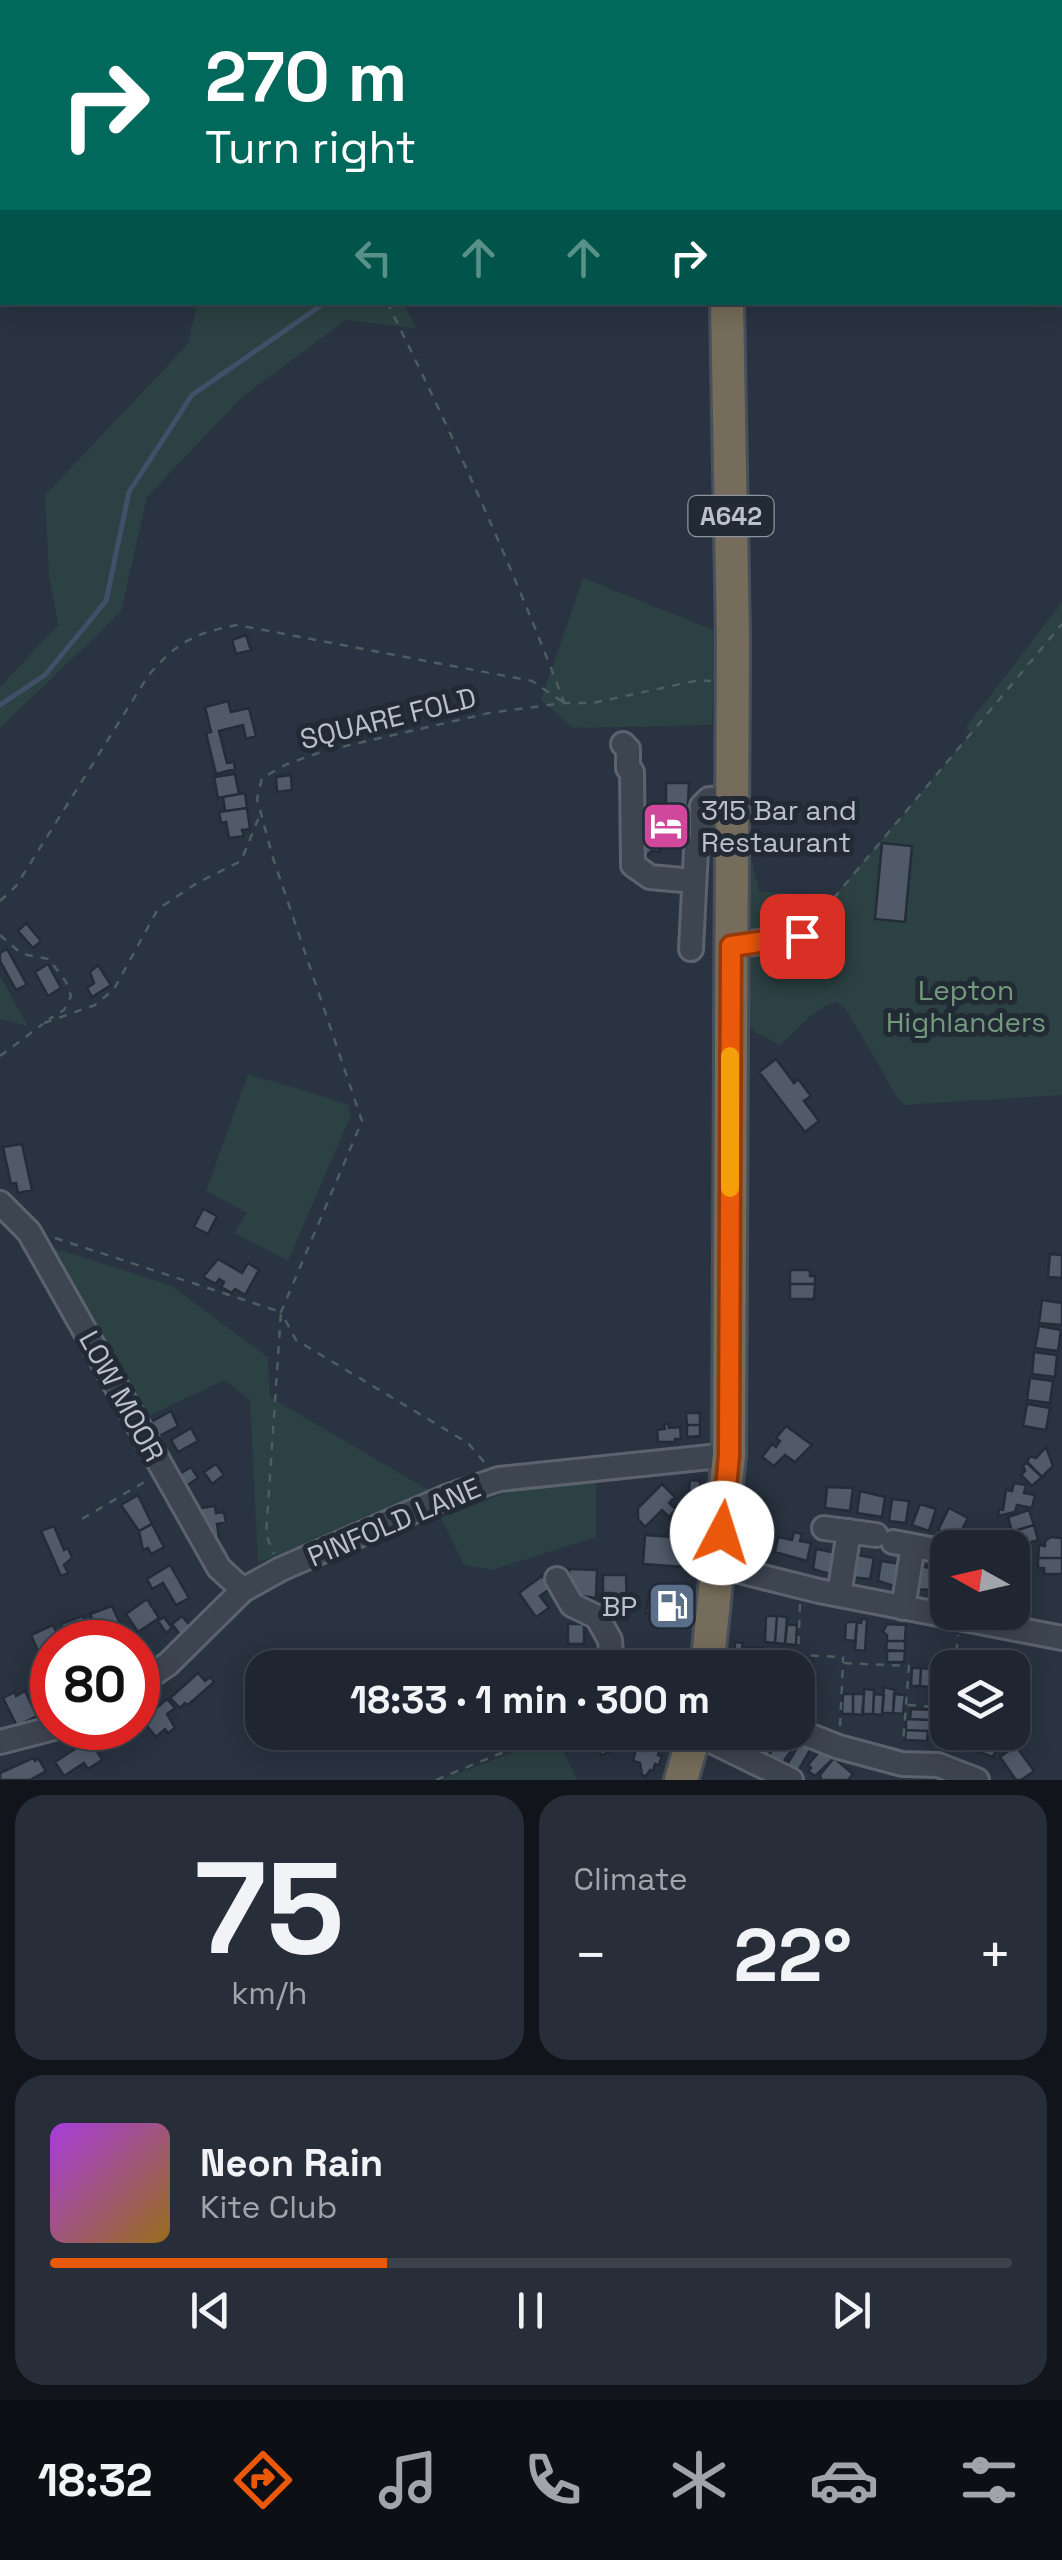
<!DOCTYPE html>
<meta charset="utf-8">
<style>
:root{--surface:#1f2631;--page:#272e39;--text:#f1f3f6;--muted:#a1a5ab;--line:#3c434d;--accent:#ea580c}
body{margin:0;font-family:"Space Grotesk",sans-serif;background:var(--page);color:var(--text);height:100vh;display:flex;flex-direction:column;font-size:38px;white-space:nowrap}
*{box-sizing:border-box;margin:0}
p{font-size:32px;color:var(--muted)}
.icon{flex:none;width:55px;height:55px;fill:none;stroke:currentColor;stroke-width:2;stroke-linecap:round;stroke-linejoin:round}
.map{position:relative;height:1780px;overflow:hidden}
.side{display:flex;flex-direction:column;gap:15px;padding:15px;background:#11151b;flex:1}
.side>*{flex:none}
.banner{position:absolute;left:0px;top:0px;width:1062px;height:305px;box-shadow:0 5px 25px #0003,0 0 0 2px var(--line);background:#00695c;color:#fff;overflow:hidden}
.needle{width:65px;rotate:278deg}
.tools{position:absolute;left:930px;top:1530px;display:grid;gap:20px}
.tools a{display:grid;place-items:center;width:100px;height:100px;border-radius:20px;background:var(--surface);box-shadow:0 5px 25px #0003,0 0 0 2px var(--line);font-size:50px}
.speed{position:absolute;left:30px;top:1620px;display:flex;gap:20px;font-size:50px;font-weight:700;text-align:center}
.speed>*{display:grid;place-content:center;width:130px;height:130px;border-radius:50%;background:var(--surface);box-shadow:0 5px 25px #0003,0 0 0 2px var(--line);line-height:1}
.speed .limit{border:15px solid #d22;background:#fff;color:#111}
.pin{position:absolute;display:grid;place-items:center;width:85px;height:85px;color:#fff;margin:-42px;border-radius:20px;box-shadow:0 5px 15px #0006}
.me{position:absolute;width:110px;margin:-55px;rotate:5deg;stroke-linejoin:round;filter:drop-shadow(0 0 8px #0008)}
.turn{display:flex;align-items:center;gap:35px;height:210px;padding:0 40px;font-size:45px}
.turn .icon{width:130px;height:130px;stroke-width:2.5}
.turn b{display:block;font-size:70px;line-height:85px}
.lanes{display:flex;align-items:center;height:95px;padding:0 40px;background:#0003;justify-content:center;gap:50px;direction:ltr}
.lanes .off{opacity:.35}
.big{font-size:75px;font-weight:700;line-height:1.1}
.side .tile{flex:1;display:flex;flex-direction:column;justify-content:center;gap:15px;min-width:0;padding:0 35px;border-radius:30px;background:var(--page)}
.side .dial{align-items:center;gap:0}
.dial b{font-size:130px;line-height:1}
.song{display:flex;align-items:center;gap:30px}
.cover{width:120px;height:120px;border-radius:15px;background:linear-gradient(135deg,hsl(280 70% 55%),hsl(40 70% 35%))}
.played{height:10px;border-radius:5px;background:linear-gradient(90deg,var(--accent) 35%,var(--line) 35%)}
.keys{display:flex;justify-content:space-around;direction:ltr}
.heat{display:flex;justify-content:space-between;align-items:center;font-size:55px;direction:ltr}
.side .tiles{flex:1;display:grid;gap:15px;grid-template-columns:1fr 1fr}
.tile:last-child{grid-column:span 2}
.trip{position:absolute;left:245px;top:1650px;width:570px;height:100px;border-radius:30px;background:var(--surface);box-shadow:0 5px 25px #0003,0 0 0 2px var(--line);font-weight:700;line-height:100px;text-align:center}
.menu{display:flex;height:160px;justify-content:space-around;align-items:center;background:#0c0f14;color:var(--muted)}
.menu .icon{width:70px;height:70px}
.menu .current{color:var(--accent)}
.menu b{font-size:45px;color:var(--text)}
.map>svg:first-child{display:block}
</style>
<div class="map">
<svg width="1062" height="1780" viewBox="0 0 1062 1780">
<rect width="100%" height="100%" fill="#293341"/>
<!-- green -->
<path fill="#2c4143" d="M197,303H403L416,328L346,320L242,397L147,497L121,612L0,728V687L58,625L49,576L45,495L188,344Z
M583,578L716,631L712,725L573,728L541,700Z
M1062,602V1095L905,1105L898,1099L847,1011L836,1002C810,1011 800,1028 780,1045L758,1034L744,1020V828L759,891L833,898L970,734L977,738L966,727Z
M0,976L28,1026L0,1019Z
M248,1074L348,1104L351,1115L288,1261L234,1233L247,1213L206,1191Z
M47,1246L170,1285L268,1357L270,1397L430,1491L258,1563L250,1400L224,1380L143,1419Z
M596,1479V1537L492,1570L464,1565L441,1518L512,1490Z
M556,1736L577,1780H441Z"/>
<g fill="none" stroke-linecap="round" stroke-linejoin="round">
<!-- stream -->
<path stroke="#415068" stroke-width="5" d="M0,705L45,675L106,601L129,492L192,395L326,302"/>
</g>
<!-- building -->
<path fill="#505a69" stroke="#242c38" stroke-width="2.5" d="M246,635L251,650L236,654L232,640Z
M228,701L231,712L249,708L256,736L246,739L243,725L219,731L227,763L234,762L235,769L216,774L206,733L211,732L205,707Z
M235,774L239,794L218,798L214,777Z
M291,775L292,790L277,792L276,777Z
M666,783H689L688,804H692L691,845L660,844V852L651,851L648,855L639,847L640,812H644V805H666Z
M245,793L247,808L225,811L223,797Z
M247,808L250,829L242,830L244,836L229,838L226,822L221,823L219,812Z
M882,843L912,846L905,922L875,919Z
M26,923L41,941L33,948L18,931Z
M7,949L27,985L16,990L0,961V953Z
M48,964L61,988L48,996L35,972Z
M98,965L111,985L92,997L87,988L94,983L90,972Z
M776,1059L794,1083L798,1079L811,1096L804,1101L819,1121L805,1132L759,1072Z
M22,1144L32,1190L18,1193L16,1183L11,1184L3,1147Z
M203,1209L217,1216L208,1234L194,1227Z
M1050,1254L1062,1255V1278L1048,1277Z
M218,1259L242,1273L248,1263L259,1270L245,1295L235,1289L232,1293L221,1287L224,1282L219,1279L216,1284L203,1277Z
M790,1270H810V1276H815V1284H790Z
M790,1284H815L814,1299H790Z
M1042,1300L1062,1303V1325L1039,1323Z
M1039,1326L1061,1330L1058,1351L1035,1348Z
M1034,1352L1057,1355L1055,1377L1032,1374Z
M1030,1378L1053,1381L1050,1403L1027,1400Z
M1027,1404L1050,1408L1046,1430L1023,1426Z
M171,1411L178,1426L150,1441L142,1427Z
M686,1413H700V1425H687Z
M668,1423L669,1428L680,1427L681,1439H675V1442H658L657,1430L665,1429L664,1424Z
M687,1425H700V1436L687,1437Z
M786,1426L812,1445L795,1462L785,1455L774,1466L762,1457L772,1444L776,1447L780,1441L776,1438Z
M191,1428L198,1441L178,1452L171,1440Z
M1046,1447L1053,1466L1042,1477L1027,1462L1030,1456L1036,1458Z
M1027,1463L1042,1477L1032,1486L1021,1475L1025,1471L1023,1465Z
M216,1464L224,1475L212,1484L204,1472Z
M191,1467L198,1478L186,1486L194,1498L185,1503L170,1480Z
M690,1480L700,1481V1492L689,1491Z
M1014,1483L1026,1485L1024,1493L1035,1495L1032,1508L1017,1505L1015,1512L998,1516L999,1509L1003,1510L1006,1490L1012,1491Z
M662,1484L675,1497L669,1503L676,1509L669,1517L662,1510L645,1527L638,1519V1508Z
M827,1487L853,1488L850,1511L825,1508Z
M689,1491L700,1492L699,1503L688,1502Z
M860,1491L885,1497L882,1517L857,1513Z
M138,1495L152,1524L139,1531L121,1505Z
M741,1498L765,1500L764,1516L753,1515L752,1524L739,1523Z
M892,1499L909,1501L906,1523L889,1521Z
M920,1504L936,1509L929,1531L912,1525Z
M215,1506L216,1513L224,1512L226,1522L217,1524L219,1538L207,1539L193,1509Z
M949,1508L968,1518L958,1537L938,1530Z
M1029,1510L1034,1525L1012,1532L1008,1517Z
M739,1523L761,1524L760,1537L738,1535Z
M152,1524L164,1547L151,1554L148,1548L143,1550L139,1531Z
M1034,1525L1038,1540L1021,1545L1017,1530Z
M54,1526L64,1550L68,1548L72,1558L64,1565L68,1573L61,1576L41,1531Z
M794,1532L802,1534L800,1541L811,1543L807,1561L775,1552L778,1537L792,1540Z
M645,1535L702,1539L699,1568L643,1564Z
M738,1535L751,1536L750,1554L737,1553Z
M1051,1537L1062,1538V1558H1038L1039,1545L1045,1546V1541Z
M816,1549L837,1553L833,1575L813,1569Z
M853,1554L874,1558L870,1579L849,1577Z
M1038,1558H1062V1574H1044V1568H1038Z
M881,1561L901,1564L897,1587L878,1581Z
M170,1565L189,1598L176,1605L163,1583L152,1589L147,1579Z
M915,1565L935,1569L932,1590L911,1589Z
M569,1569L597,1570L596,1598L569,1594Z
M1015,1571L1030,1574L1027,1590L1012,1587Z
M603,1575H626L627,1612H613L612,1593H603Z
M542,1576L551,1588L540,1596L549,1608L536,1617L519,1593Z
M1012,1587L1027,1590L1022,1616L1010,1614Z
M649,1592L698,1598L695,1619L646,1613Z
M147,1599L159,1618L138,1632L126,1614Z
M112,1606L122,1628L109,1634L104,1624L96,1628L90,1614Z
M83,1616L93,1638L79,1642L75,1634L67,1638L61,1624Z
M182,1616L192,1628L181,1636L172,1624Z
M766,1616H777L775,1643L765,1642Z
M777,1616L787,1617L785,1644L775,1643Z
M164,1617L172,1628L166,1633L158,1621Z
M862,1619H867L865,1651L855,1650L857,1622L861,1623Z
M846,1622H857L855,1641L845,1640Z
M568,1624H584V1644H568Z
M887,1624L906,1625L905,1641H887V1635L883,1632Z
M53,1625L61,1642H52V1656L41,1658L31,1635Z
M787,1625H797L796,1645L785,1644Z
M887,1641H905V1651L886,1650Z
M735,1642L743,1643L742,1648H752L751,1667L734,1666Z
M752,1648H762V1668L751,1667Z
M887,1651H905L904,1662H887Z
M795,1658L812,1659L811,1668L794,1667Z
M792,1667L811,1668V1678H798V1668Z
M912,1668H921L920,1686H911Z
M921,1668L931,1669L930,1687L920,1686Z
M931,1669H940L938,1694L929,1693Z
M940,1669L948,1670V1688H939Z
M198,1673L205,1681L210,1677L214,1682L188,1705L185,1703L180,1708L170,1698Z
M798,1678H817L816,1691L798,1690Z
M884,1687L895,1690L893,1713H882Z
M864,1689L874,1690L873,1714H863Z
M25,1691L37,1716L17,1726L3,1698L15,1692L16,1696Z
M51,1691L52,1705L47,1708L42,1695Z
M1013,1693L1017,1694L1016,1697L1031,1702L1026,1716L1012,1711Z
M843,1694H853V1714H842Z
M853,1694H864L862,1715L853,1714Z
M874,1694L884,1695L882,1715L873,1714Z
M894,1694L905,1695L903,1714L893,1713Z
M167,1699L175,1708L167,1714L175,1728L168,1733L165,1729L156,1737L142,1720Z
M808,1705L817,1725L806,1730L798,1709Z
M911,1709L932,1710L931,1720L910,1719Z
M906,1719L930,1720L929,1731L906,1730Z
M95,1728H115L117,1730L106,1737Z
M906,1730L928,1731L927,1741L905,1740Z
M612,1732L619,1748L610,1752L603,1735Z
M612,1732H623L628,1745L619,1748Z
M741,1732H757L746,1744L737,1738Z
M757,1732L768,1734L755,1751L746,1744Z
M965,1732H984L1000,1739L993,1757L960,1745Z
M768,1734L778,1742L765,1759L755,1751Z
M603,1735L610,1752L601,1755L595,1738Z
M803,1738L812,1747L795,1776L781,1765L785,1761L788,1763Z
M778,1742L791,1751L781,1765L769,1755Z
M84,1743L88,1750L94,1746L102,1760L88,1769L84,1763L64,1776L55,1762Z
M645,1744L660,1748L658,1755L662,1756L659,1765L655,1764L653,1771L650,1770L646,1776L642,1775L640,1763L633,1761L636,1749L643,1751Z
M1016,1746L1034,1771L1021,1780H1016L1000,1757Z
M822,1748L834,1758L815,1776L808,1771L811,1768L808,1765Z
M33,1758L35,1761L38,1758L46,1771L30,1780H0V1773Z
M834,1758L853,1774L848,1780H821L820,1775Z"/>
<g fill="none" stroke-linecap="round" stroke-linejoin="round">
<!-- minor casing -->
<g stroke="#5c636e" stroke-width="28">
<path id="minor" d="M623,744L628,749V768L632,772L633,865L650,877L694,881
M702,839V806L709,799L732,798
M731,946L803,936
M691,949L696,850L702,839L732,840
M0,1203L29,1232L219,1568L243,1590
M824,1528L876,1535
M893,1542L936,1550
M719,1566L819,1591L1062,1638
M557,1579L572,1605L597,1617L610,1640L612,1668
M839,1595L849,1531
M903,1608L913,1546
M138,1684L168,1664L243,1590L281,1569L446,1497L499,1479L729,1455
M798,1731L839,1747L902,1764L938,1765L977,1780
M663,1732L691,1745
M695,1733L791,1780
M0,1742L54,1728"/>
</g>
<!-- highway casing -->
<g stroke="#48505b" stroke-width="38">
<path id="highway" d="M737,2V0
M707,1668L729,1455L733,638L727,302
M681,1780L695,1732"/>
</g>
<!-- path -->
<path stroke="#4c5e61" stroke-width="2.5" stroke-dasharray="8 8" stroke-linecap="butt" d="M195,0V2
M387,302C452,433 512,565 564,702
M0,901L16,886L148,676C176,643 194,633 237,625L532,681L563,702
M813,923L1062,624
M0,935L22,954L49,959L66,982L71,996L64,1010L49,1019
M44,1023L95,1005L114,989L158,909L197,883L241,861L259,817
M0,1056L43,1024
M55,1238L281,1312L266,1535L274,1554
M484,1462L468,1443L296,1340L281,1312L362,1121L273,858L257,799L262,778L287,764L324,751L489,713L564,703H593L699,680L711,681
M82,1519L146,1481
M800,1604L798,1655L843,1657V1663
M632,1656L684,1663
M955,1668L958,1635
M908,1705L948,1708
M840,1726L843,1663L909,1666L903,1744
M941,1747L948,1709
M436,1780L552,1732"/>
<!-- minor -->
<use href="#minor" stroke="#3d4551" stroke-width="22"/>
<!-- highway -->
<use href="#highway" stroke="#766c5b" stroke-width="32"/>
</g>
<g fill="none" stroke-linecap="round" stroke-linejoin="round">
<!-- route casing -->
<g stroke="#983908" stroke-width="25">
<path id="route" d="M722,1533L729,1455L731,946L802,936"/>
</g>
<!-- route -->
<use href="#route" stroke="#ea580c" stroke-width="18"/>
<!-- slow -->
<path stroke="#f59e0b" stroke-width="18" d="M730,1188V1056"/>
</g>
<!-- icons -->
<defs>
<g id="hotel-square" transform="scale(2.5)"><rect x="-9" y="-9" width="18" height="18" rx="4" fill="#d1479c" stroke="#222a36"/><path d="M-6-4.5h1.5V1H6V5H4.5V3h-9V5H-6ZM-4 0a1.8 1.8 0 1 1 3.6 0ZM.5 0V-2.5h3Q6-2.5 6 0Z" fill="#fff"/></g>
<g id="fuel-square" transform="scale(2.5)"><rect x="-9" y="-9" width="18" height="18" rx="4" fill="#5c6f8a" stroke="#222a36"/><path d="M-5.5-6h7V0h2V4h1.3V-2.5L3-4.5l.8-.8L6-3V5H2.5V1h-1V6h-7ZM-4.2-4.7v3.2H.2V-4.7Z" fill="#fff"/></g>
</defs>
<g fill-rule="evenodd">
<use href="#hotel-square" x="666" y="826"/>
<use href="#fuel-square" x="672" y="1606"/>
</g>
<g text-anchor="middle" stroke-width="10" stroke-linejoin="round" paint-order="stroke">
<!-- shield labels -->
<rect fill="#222a36" stroke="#8d939e" stroke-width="2.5" x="688.5" y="496" width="85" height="40" rx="8"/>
<g font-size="25" font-weight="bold" fill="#bbc0cb">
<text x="731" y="525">A642</text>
</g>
<!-- street labels -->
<g font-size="28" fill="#bbc0cb" stroke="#222a36">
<text transform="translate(388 718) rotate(-14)" y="10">SQUARE FOLD</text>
<text transform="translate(122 1396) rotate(61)" y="10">LOW MOOR</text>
<text transform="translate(394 1522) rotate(-23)" y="10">PINFOLD LANE</text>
</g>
<!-- poi labels -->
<g font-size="28" fill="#bbc0cb" stroke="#222a36" text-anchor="start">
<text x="701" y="820">315 Bar and<tspan x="701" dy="32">Restaurant</tspan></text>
<text x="637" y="1616" text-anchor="end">BP</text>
</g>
<!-- park labels -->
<g font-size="28" fill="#749a7d" stroke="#222a36">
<text x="966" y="1000">Lepton<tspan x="966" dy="32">Highlanders</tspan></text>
</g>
</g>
</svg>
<div class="tools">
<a><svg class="needle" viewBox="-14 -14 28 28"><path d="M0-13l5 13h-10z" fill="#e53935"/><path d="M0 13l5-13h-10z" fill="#a1a5ab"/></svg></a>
<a><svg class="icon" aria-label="layers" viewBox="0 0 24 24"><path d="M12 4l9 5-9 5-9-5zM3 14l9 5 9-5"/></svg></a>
</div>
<div class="speed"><div class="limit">80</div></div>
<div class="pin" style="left:802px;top:936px;background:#d93025"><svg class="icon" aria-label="arrive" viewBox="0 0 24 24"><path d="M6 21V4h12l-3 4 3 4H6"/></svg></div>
<svg class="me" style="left:722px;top:1533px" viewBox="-20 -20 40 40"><circle r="19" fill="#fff"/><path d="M0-13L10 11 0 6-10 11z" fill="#ea580c"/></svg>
<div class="trip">18:33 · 1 min · 300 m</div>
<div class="banner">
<div class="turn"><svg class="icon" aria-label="right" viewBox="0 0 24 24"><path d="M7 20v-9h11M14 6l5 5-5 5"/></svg><div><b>270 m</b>Turn right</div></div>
<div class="lanes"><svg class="icon off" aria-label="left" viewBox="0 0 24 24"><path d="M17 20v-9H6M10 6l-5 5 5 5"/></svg><svg class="icon off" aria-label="ahead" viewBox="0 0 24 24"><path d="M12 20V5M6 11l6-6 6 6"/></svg><svg class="icon off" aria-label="ahead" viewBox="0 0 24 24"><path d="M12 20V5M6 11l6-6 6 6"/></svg><svg class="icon" aria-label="right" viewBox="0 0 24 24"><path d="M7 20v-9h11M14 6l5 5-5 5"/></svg></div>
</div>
</div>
<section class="side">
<div class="tiles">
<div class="tile dial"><b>75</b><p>km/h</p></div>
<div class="tile"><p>Climate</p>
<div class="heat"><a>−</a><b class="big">22°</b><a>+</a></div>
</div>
<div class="tile">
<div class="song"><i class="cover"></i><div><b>Neon Rain</b><p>Kite Club</p></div></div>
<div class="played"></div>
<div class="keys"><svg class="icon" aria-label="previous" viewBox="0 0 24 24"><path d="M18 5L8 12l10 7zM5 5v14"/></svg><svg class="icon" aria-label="pause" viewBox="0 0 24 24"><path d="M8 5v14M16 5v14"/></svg><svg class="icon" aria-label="next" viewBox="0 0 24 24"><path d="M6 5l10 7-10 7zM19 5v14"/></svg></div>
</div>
</div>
</section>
<nav class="menu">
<b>18:32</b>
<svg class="icon current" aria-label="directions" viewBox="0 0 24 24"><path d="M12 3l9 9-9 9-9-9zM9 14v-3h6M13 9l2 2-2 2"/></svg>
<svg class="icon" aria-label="music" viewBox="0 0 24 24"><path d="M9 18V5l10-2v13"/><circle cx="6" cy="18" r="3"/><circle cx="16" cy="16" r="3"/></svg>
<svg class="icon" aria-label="phone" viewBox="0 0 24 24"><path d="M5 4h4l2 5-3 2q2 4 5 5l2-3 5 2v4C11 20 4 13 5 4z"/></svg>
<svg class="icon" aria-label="climate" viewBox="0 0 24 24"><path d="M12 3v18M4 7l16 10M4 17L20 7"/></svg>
<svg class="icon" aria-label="car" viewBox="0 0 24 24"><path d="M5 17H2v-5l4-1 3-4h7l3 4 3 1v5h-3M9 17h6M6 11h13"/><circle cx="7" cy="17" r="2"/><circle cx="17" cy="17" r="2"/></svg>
<svg class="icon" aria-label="filters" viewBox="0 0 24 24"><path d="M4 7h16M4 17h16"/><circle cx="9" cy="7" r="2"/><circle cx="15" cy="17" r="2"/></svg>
</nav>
